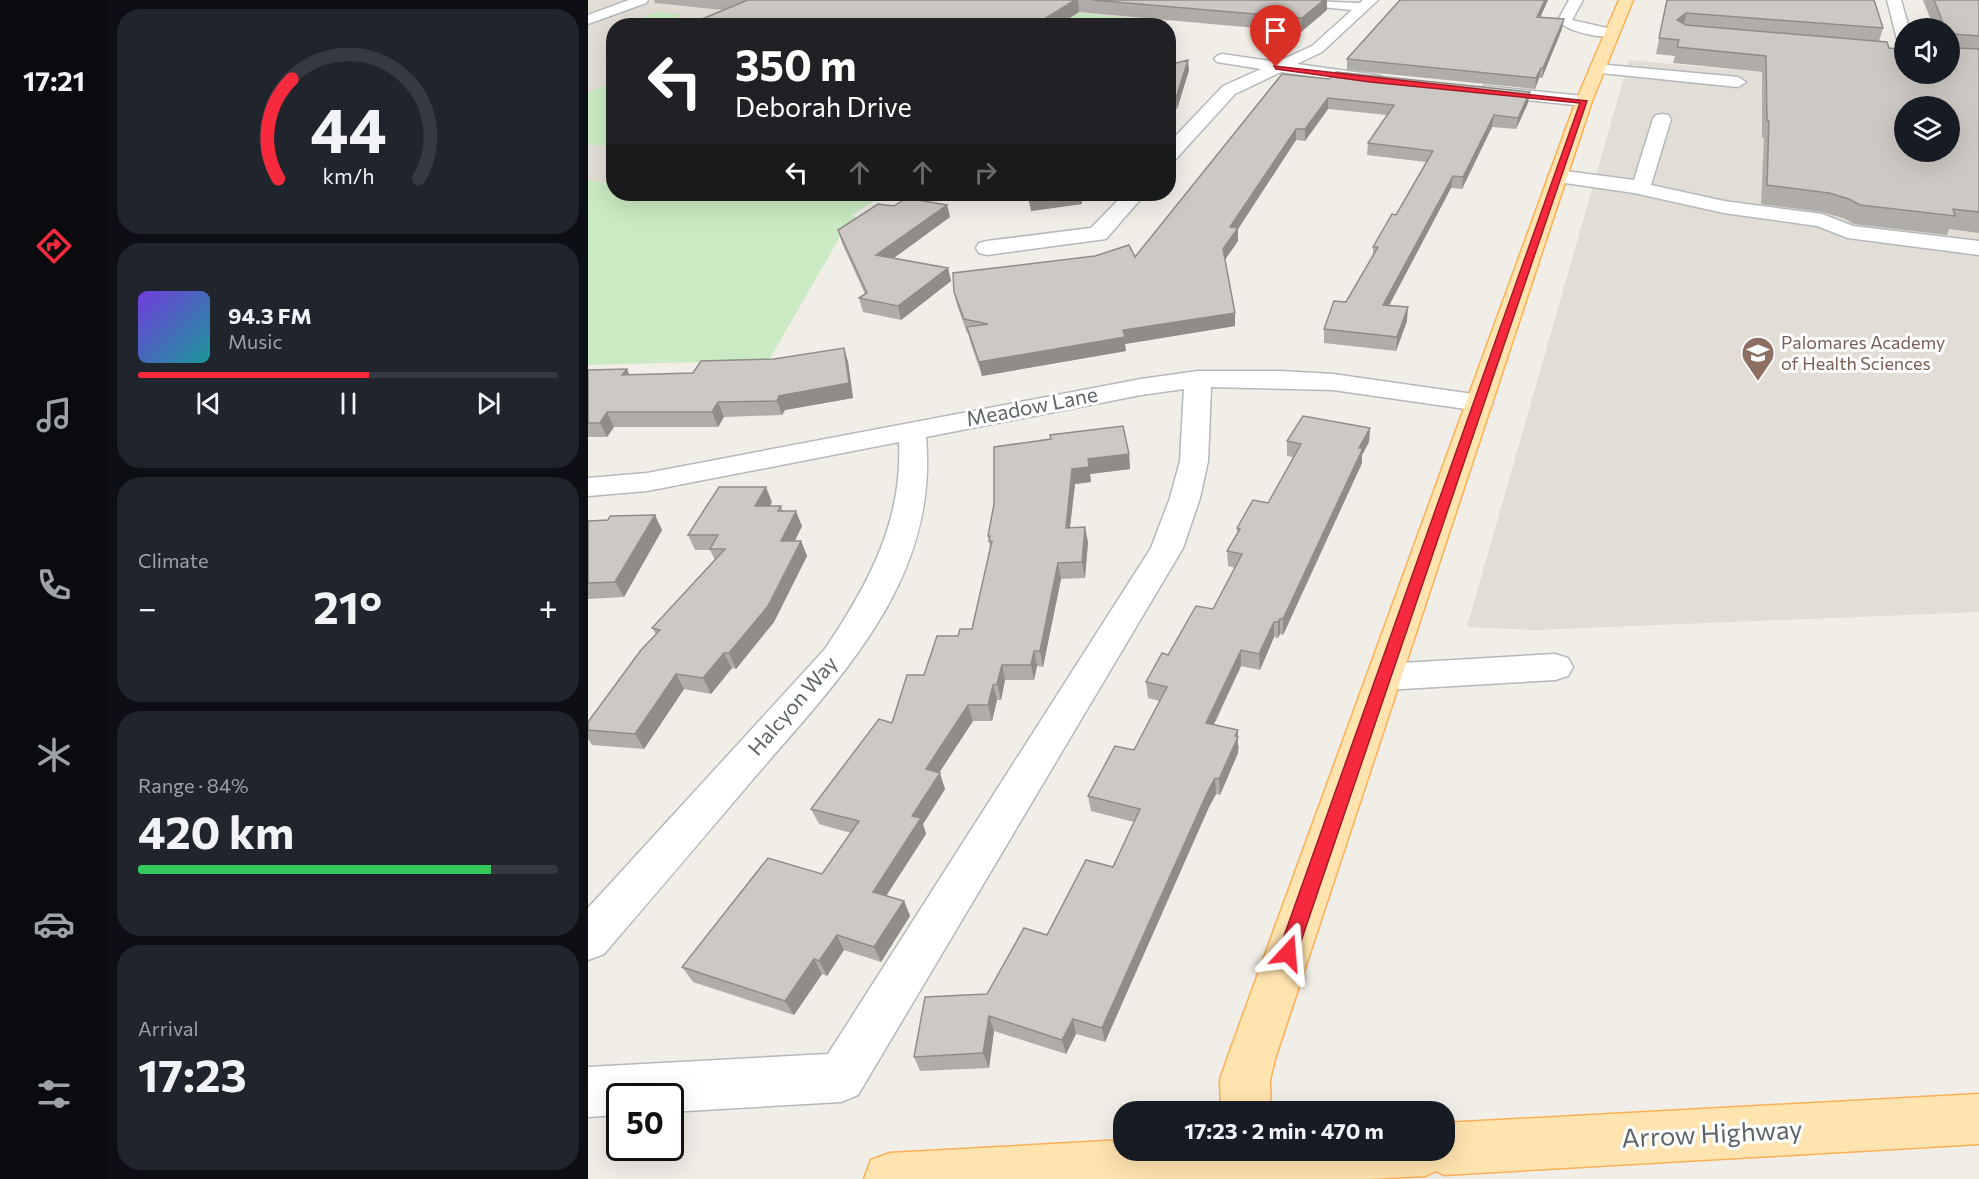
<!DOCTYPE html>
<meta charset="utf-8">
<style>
:root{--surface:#171b24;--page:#20242c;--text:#f1f3f6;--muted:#9ea1a6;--line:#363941;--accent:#f6293d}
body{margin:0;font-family:Commissioner,sans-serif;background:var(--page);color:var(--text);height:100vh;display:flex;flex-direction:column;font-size:22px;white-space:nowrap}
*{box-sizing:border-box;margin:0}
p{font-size:20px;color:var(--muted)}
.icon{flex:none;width:33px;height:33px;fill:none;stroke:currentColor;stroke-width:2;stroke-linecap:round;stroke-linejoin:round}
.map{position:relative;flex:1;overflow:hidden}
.details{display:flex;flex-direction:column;gap:9px;padding:9px;background:#0d0f14;width:480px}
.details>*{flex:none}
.hud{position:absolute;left:18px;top:18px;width:570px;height:183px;border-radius:24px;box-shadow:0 6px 24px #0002;background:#202124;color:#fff;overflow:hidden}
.controls{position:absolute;left:1306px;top:18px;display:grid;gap:12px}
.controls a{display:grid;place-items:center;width:66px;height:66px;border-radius:50%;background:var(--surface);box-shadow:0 6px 24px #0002;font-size:30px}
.speed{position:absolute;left:18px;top:1083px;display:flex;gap:12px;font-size:30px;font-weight:700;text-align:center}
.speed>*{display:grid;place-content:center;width:78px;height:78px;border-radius:50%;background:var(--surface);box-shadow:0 6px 24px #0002;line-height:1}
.speed .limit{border:3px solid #111;border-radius:9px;background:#fff;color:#111}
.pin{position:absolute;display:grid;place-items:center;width:51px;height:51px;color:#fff;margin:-62px -26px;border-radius:50% 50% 50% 0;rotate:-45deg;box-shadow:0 0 6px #0007}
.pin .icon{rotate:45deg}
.me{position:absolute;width:66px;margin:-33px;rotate:19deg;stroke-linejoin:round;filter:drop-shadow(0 0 4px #0008)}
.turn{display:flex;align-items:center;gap:21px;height:126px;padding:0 30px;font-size:27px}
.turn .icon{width:78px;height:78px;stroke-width:2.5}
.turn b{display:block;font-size:42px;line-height:51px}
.lanes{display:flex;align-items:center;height:57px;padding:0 30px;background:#0003;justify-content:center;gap:30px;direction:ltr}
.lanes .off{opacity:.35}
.big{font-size:45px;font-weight:700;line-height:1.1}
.details .tile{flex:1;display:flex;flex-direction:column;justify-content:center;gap:9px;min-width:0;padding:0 21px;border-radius:24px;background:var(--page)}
.details .dial{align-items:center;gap:0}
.dial svg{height:156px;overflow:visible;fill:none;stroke:var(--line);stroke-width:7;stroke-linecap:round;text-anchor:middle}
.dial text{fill:var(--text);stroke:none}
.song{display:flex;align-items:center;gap:18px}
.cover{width:72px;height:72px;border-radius:9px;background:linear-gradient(135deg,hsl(260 70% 55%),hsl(180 70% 35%))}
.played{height:6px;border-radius:3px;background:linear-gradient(90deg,var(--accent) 55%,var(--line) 55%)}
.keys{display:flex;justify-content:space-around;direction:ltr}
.heat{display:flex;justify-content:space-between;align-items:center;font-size:33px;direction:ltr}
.charge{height:9px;border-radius:4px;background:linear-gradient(90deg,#34c759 84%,var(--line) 0)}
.trip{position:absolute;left:525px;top:1101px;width:342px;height:60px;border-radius:24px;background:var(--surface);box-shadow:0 6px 24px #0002;font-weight:700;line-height:60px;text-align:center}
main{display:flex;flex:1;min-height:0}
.menu{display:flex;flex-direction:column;width:108px;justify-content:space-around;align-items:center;background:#090b0e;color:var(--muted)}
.menu .icon{width:42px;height:42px}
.menu .active{color:var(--accent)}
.menu b{font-size:27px;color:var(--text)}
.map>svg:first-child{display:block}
</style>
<main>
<nav class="menu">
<b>17:21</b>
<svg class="icon active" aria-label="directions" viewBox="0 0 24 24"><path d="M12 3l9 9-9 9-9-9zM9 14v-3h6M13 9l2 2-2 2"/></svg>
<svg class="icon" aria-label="music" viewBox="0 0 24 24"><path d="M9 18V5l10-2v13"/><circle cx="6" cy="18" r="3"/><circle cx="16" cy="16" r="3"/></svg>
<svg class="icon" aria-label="phone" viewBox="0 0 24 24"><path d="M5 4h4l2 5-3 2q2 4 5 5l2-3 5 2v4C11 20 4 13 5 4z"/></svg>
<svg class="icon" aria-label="climate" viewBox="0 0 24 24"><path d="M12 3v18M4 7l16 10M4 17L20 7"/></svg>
<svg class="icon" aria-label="car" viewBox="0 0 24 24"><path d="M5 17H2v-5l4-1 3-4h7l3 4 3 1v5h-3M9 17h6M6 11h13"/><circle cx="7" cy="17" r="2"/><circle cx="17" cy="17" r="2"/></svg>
<svg class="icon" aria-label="filters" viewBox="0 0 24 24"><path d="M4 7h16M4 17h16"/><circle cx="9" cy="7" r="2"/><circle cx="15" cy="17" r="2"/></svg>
</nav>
<section class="details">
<div class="tile dial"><svg viewBox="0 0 100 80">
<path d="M14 69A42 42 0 1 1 86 69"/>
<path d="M14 69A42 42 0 0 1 21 18" stroke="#f6293d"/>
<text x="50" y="56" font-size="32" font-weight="700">44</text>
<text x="50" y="72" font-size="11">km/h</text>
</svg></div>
<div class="tile">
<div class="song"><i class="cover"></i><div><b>94.3 FM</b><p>Music</p></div></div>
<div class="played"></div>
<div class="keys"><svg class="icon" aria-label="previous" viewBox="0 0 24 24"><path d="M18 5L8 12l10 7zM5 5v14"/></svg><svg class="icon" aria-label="pause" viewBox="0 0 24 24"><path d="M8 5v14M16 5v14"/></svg><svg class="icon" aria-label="next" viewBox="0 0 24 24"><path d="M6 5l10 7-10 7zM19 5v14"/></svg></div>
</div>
<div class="tile"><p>Climate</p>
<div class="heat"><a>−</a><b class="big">21°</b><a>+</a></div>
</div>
<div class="tile"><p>Range · 84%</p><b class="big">420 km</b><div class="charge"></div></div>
<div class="tile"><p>Arrival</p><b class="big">17:23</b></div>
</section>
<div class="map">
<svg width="1391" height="1179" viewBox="0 0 1391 1179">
<rect width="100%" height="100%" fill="#f1ede7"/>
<!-- education -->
<path fill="#e2ddd5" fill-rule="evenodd" d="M0,0H611L572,26H26L25,184L0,180Z
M1041,60L1391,93V612L947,630L879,627ZM1317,106H1362V152H1317Z"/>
<!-- green -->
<path fill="#c9eac2" d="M69,12L94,15L67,25H35Z
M488,13L544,18L532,25L470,24Z
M22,83H25V147L0,144V92Z
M0,180L25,184L26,194H297L263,216L277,219L253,235L181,360L0,365Z"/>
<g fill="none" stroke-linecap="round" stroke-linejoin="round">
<!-- minor casing -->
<g stroke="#b4b9bc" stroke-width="3">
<path id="minor" d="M41,0H60L58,3L0,24V15Z
M695,0L772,3L775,0H790L734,52L709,64L788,75L794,77L796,80L794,83L788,85L693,72L647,94L587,160L580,161V144L635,86L673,69L629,62L626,59L629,56L634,54L689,62L724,46L764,10L702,4Z
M981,0H995L984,20L1028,30L1030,33L1028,36C1015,39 978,32 970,20Z
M1299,0H1313L1321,28H1317V47L1310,43Z
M1009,64L1150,77L1158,82L1150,87L1003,72L1001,69L1003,66Z
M896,86L996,96L1004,101L996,106L890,95L888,91Z
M1074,114L1080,115L1083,119L1063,185L1136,201L1234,214L1265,226L1391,241V255L1260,238L1229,226L1136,213L1046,193L970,182L963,180L960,176L963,172L970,170L1046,180L1065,119L1068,115Z
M536,194H557L518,239L399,255L391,253L388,248L391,243L399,241L503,228Z
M610,371H692L745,374L892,395L901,397L905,403L901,409L892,411L745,390L623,387L620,461L612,498L595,548L270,1095L253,1102L82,1112V1096H32V1115L0,1117V1067L240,1054L563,548L582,498L592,461L596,389L553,395L338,437C351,580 253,677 166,778C116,837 66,896 16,954L0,960V908L237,649C280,585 315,521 311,442L59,491L0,496V478L59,473L553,379Z
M967,654L980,658L985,667L980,676L967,680L797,690L784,686L779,677L784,668L797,664Z"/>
</g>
<!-- major casing -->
<g stroke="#fcb056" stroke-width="3">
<path id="major" d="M1031,0H1045L1004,101L687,1059L682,1080L683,1112H633L632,1080L639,1059L988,101Z
M1391,1094V1144L856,1175L848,1171L837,1176L778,1179H276L283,1160L302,1153L536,1140V1150H856V1123Z"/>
</g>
<!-- minor -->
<use href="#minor" fill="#fff" fill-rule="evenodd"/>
<!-- major -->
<use href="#major" fill="#ffe4af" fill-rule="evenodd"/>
</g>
<!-- wall -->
<path fill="#b0aca8" d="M66,0H739V10L713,32L491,12L469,26H97L135,10L67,3Z
M960,0L952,17L974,29L954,78H951L947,89L759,70V59Z
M1079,0L1295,28L1291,41L1301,48L1362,74V28H1346L1335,0H1391V233L1361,229L1359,235L1266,224L1255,218L1234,212L1173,204L1176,138H1174V72L1085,63L1087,56L1068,54Z
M580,65L601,70L589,109H580Z
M694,74L940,103L928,129L904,127L874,189L863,188L801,305L819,321L808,351L736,343V329L758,302L785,257V247L808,215L838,162L779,155L780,143L799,115L740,109L717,141L708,140L650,229V241L637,260L647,313V326L537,344L538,351L394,376L382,341L380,333H379L369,305L366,292L547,257Z
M439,194H513V198L494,200V204L443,211Z
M359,205L362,217L306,258L360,268L363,281L313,320L275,312L271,298L277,294L254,243L250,230L306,206Z
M256,348L260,362L265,398L197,410L194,415L136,417L130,427H26L19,437H0V370L39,369L41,375L105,373Z
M782,428L781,442L774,455V463L695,635L692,634L690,638L686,637L672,670L653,666L626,725L651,746L650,753L632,795L628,794L621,807L517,1042L488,1034L478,1054L406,1031L401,1068L332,1071L326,1057L399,994L525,867L546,822L503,811L500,796L546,750L572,701L560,698L558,682L580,655L625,609L647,568L640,566L639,551L649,533V528L680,503L705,457L699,456V441Z
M541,454L542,469L502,474L503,482L487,484L482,528L500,542L497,578L473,579L455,667L449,666L446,680H417L413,700H409L404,721H385L351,773L357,789L335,824L338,834L298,896L316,901L322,916L293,962L256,950L239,976L234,974L206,1015L105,982L94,967L234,874L263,833L231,824L223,809L304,723L336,675L370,636L384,629L402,547L400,536L406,504Z
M184,502L182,506H193L195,511L214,526L207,541H213L219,556L186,622L148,669L144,668L123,694L96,689L56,749L4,745L0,739V722L68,634L64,628L127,560L122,550H107L100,535Z
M67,515L74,530L36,597L0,599V521L20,520Z"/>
<!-- shaded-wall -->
<path fill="#908c88" d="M487,0H490L491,12L469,26H445Z
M736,0H739V10L713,32L714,18Z
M957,0H960L948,27L949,17Z
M1098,13L1095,28L1089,20Z
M976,19L974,29L954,78L955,68Z
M370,22L371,26H363Z
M600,60L601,70L589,109L588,98Z
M953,68L951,78L947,89L948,78Z
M942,92L940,103L928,129L930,118Z
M740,98V109L717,141V129Z
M906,115L904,127L874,189L875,177Z
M708,129V140L650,229V241L635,262V249L642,227Z
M865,176L863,188L794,319L795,305Z
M480,194H513V198L494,200V204L443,211L441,198Z
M359,205L362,217L292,268L288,255Z
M360,268L363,281L313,320L310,306Z
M820,307L819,321L808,351L809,337Z
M647,313V326L537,344L538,351L394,376L391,362L535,330Z
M256,348L260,362L265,398L197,410L194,415L189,401L191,396Z
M39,369L45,383L34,375Z
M130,402L136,417L130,427L124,412Z
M19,412L26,427L19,437L12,423Z
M782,428L781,442L774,455V463L695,635V619L771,448Z
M541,454L542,469L502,474L503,482L487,484L480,543L478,528L484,469L500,459Z
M178,487L184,502L173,521L167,506Z
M208,511L214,526L199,556L193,541Z
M67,515L74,530L36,597L27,582Z
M497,527L500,542L497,578L494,562Z
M213,541L219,556L186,622L148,669L141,653Z
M470,563L473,579L455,667L452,651Z
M692,619V634L690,638V622Z
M686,622V637L672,670L671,654Z
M653,650V666L619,738L618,723Z
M446,651L449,666L446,680L443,665Z
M136,653L144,668L123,694L115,678Z
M414,665L417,680L413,700L409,684Z
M88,674L96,689L56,749L47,734Z
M405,685L409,700L404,721L400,705Z
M380,705L385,721L343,785L338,769Z
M650,730V753L632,795L631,779Z
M352,773L357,789L335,824L338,834L291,907L285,892L324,816Z
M627,778L628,794L621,807L517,1042L514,1028L620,791Z
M316,901L322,916L293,962L286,947Z
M249,935L256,950L239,976L231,961Z
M226,959L234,974L206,1015L197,1001Z
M401,1016L406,1031L401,1068L395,1053Z
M485,1019L488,1034L478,1054L474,1040Z"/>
<!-- building -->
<path fill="#cdc8c3" stroke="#908c88" stroke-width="1.5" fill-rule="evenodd" d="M160,0H487L445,26H430L370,22L363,26H97Z
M504,0H736L714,18Z
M812,0H957L949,17L976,19L955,68H953L948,78L759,59Z
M1079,0H1286L1295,28L1098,13L1089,20L1098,25L1299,42L1301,48L1317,50V74H1362V53L1368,54L1362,39V28H1357L1346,0H1391V36L1366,34V45L1368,48L1391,49V212L1365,209L1367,216L1272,205L1261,199L1241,193L1179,185L1181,121H1179L1178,56L1089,47L1091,40L1071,38ZM1317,106H1362V152H1317Z
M600,60L588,98H580V65Z
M748,72L942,92L930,118L906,115L875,177L865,176L795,305L820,307L809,337L736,329L746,301L758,302L790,247H785L804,214L808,215L845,151L780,143L806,105L740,98L717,129H708L642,227L650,228L635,249L647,313L535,330L537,337L391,362L379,327L400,324L376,319L366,292L365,273L507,256L541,245L547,257L694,74L741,79Z
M440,194H480L441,198Z
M318,198L359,205L288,255L360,268L310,306L271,298L279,293L250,230L290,204L306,206Z
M256,348L261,383L191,396L189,401L130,402L124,412H19L12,423H0V370L39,369L34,375L105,373L113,361L186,359Z
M715,416L782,428L771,448H775L695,619H692L690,622H686L671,654L653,650L618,723L650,730L647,736L650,737L631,779L627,778L620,791L514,1028L485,1019L474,1040L401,1016L395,1053L326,1057L337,997L399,994L436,928L459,935L498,860L525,867L552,809L500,796L527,746L546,750L579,687L558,682L574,653L580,655L608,606L625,609L654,554L639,551L652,529L649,528L665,500L680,503L713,444L699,441Z
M535,426L541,454L500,459L501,467L484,469L478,528L497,527L494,562L470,563L452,651H446L443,665H414L409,684L405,685L400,705H380L338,769L352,773L324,816L333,818L285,892L316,901L286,947L249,935L231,961L226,959L197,1001L94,967L180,858L234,874L271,821L223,809L291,719L304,723L319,675H336L349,636H370L372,629H384L404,541H401L402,536H400L406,504V447L463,439L462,435Z
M131,487H178L167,506H193L190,511H208L193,541H213L180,606L141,653H136L115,678L88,674L47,734L0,730V722L53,650L72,630L64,628L137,549H122L130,535H100Z
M67,515L27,582L0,583V521L20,520L22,516Z"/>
<!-- route -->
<path fill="#f6293d" stroke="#a01b28" stroke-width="1.5" d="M686,66L999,101L709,953L706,959L700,962L693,959L690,953L992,103L782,82L688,69Z"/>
<!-- icons -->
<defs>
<g id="school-pin" transform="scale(1.725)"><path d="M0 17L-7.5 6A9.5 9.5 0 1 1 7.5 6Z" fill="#8d6e63" stroke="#fff"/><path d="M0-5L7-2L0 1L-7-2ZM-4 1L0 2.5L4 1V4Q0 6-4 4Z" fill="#fff"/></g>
</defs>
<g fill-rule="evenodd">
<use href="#school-pin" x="1170" y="353"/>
</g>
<g text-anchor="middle" stroke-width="6" stroke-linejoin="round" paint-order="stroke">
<!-- far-education labels -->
<g font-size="18" fill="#785e54" stroke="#fff" text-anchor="start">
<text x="1193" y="349">Palomares Academy<tspan x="1193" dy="21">of Health Sciences</tspan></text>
</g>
<!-- street labels -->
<g font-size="21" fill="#5e6568" stroke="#fff">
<text transform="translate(444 407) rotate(-11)" y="7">Meadow Lane</text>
<text transform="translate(205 706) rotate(-49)" y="7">Halcyon Way</text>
</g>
<!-- near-street labels -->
<g font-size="26" fill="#5e6568" stroke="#fff">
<text transform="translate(1124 1134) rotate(-3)" y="9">Arrow Highway</text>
</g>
</g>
</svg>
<div class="controls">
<a><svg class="icon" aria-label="sound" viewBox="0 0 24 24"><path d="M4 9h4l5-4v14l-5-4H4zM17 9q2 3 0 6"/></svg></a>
<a><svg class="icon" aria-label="layers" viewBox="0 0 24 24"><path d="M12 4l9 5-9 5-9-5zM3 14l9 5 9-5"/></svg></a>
</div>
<div class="speed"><div class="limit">50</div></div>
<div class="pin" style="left:688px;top:67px;background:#d93025"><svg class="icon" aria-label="arrive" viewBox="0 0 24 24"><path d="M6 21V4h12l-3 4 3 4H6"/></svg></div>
<svg class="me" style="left:700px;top:953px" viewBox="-20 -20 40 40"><path d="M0-17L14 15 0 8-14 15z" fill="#f6293d" stroke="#fff" stroke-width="4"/></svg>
<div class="trip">17:23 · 2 min · 470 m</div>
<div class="hud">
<div class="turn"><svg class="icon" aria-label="left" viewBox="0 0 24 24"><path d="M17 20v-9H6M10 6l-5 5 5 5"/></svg><div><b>350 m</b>Deborah Drive</div></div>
<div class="lanes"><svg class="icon" aria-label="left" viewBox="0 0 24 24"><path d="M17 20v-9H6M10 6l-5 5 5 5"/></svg><svg class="icon off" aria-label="ahead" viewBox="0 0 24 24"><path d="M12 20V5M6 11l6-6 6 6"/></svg><svg class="icon off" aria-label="ahead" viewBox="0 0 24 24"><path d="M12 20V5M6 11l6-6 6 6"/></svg><svg class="icon off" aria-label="right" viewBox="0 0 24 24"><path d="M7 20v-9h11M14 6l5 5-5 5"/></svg></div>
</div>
</div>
</main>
